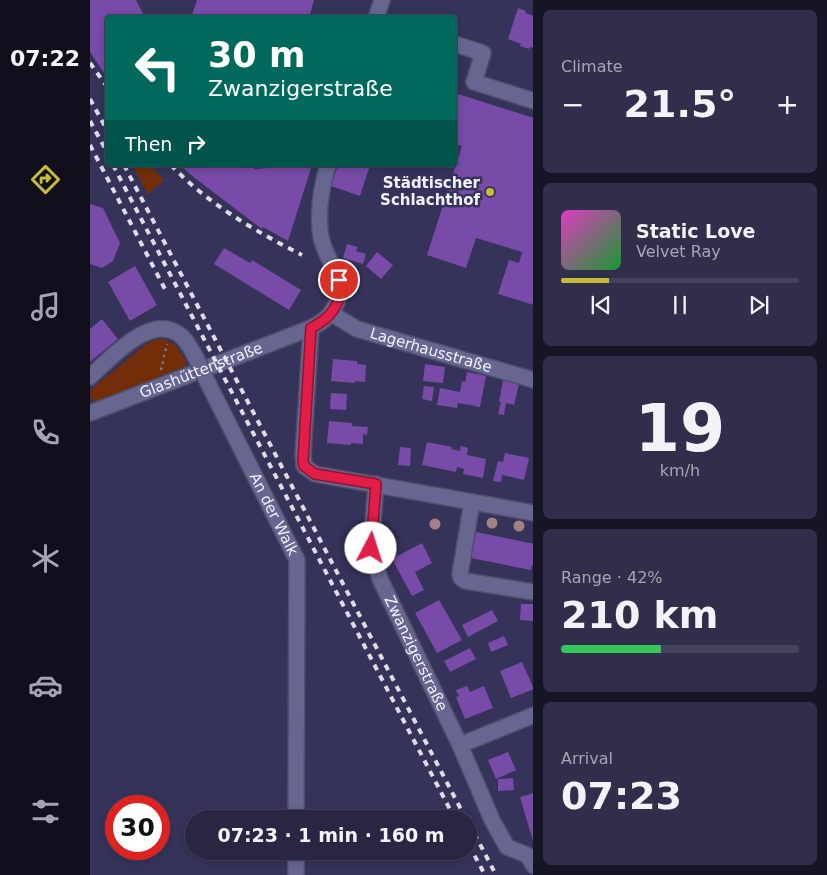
<!DOCTYPE html>
<meta charset="utf-8">
<style>
:root{--surface:#282643;--page:#302e4a;--text:#f1f3f6;--muted:#a5a5b2;--line:#44435c;--accent:#c7bb3b}
body{margin:0;font-family:"DejaVu Sans",sans-serif;background:var(--page);color:var(--text);height:100vh;display:flex;flex-direction:column;font-size:19px;white-space:nowrap}
*{box-sizing:border-box;margin:0}
p{font-size:16px;color:var(--muted)}
.icon{flex:none;width:28px;height:28px;fill:none;stroke:currentColor;stroke-width:2;stroke-linecap:round;stroke-linejoin:round}
.map{position:relative;flex:1;overflow:hidden}
.details{display:flex;flex-direction:column;gap:10px;padding:10px;background:#161525;width:294px}
.details>*{flex:none}
.top-card{position:absolute;left:15px;top:15px;width:352px;height:152px;border-radius:5px;box-shadow:0 2px 8px #0003,0 0 0 1px var(--line);background:#00695c;color:#fff;overflow:hidden}
.speed{position:absolute;left:15px;top:795px;display:flex;gap:10px;font-size:25px;font-weight:700;text-align:center}
.speed>*{display:grid;place-content:center;width:65px;height:65px;border-radius:50%;background:var(--surface);box-shadow:0 2px 8px #0003,0 0 0 1px var(--line);line-height:1}
.speed .limit{border:8px solid #d22;background:#fff;color:#111}
.pin{position:absolute;display:grid;place-items:center;width:42px;height:42px;color:#fff;margin:-21px;border:2px solid #fff;border-radius:50%;box-shadow:0 1px 5px #0007}
.me{position:absolute;width:55px;margin:-28px;rotate:5deg;stroke-linejoin:round;filter:drop-shadow(0 0 4px #0008)}
.turn{display:flex;align-items:center;gap:18px;height:105px;padding:0 20px;font-size:22px}
.turn .icon{width:65px;height:65px;stroke-width:2.5}
.turn b{display:block;font-size:35px;line-height:42px}
.then{display:flex;align-items:center;height:48px;padding:0 20px;background:#0003;gap:10px;font-size:19px}
.big{font-size:38px;font-weight:600;line-height:1.1}
.details .widget{flex:1;display:flex;flex-direction:column;justify-content:center;gap:8px;min-width:0;padding:0 18px;border-radius:8px;background:var(--page)}
.details .dial{align-items:center;gap:0}
.dial b{font-size:65px;line-height:1}
.song{display:flex;align-items:center;gap:15px}
.cover{width:60px;height:60px;border-radius:8px;background:linear-gradient(135deg,hsl(310 70% 55%),hsl(130 70% 35%))}
.played{height:5px;border-radius:2px;background:linear-gradient(90deg,var(--accent) 20%,var(--line) 20%)}
.keys{display:flex;justify-content:space-around;direction:ltr}
.heat{display:flex;justify-content:space-between;align-items:center;font-size:28px;direction:ltr}
.charge{height:8px;border-radius:4px;background:linear-gradient(90deg,#34c759 42%,var(--line) 0)}
.trip{position:absolute;left:95px;top:810px;width:292px;height:50px;border-radius:25px;background:var(--surface);box-shadow:0 2px 8px #0003,0 0 0 1px var(--line);font-weight:600;line-height:50px;text-align:center}
main{display:flex;flex:1;min-height:0}
.menu{display:flex;flex-direction:column;width:90px;justify-content:space-around;align-items:center;background:#100f1b;color:var(--muted)}
.menu .icon{width:35px;height:35px}
.menu .on{color:var(--accent)}
.menu b{font-size:22px;color:var(--text)}
.map>svg:first-child{display:block}
</style>
<main>
<nav class="menu">
<b>07:22</b>
<svg class="icon on" aria-label="directions" viewBox="0 0 24 24"><path d="M12 3l9 9-9 9-9-9zM9 14v-3h6M13 9l2 2-2 2"/></svg>
<svg class="icon" aria-label="music" viewBox="0 0 24 24"><path d="M9 18V5l10-2v13"/><circle cx="6" cy="18" r="3"/><circle cx="16" cy="16" r="3"/></svg>
<svg class="icon" aria-label="phone" viewBox="0 0 24 24"><path d="M5 4h4l2 5-3 2q2 4 5 5l2-3 5 2v4C11 20 4 13 5 4z"/></svg>
<svg class="icon" aria-label="climate" viewBox="0 0 24 24"><path d="M12 3v18M4 7l16 10M4 17L20 7"/></svg>
<svg class="icon" aria-label="car" viewBox="0 0 24 24"><path d="M5 17H2v-5l4-1 3-4h7l3 4 3 1v5h-3M9 17h6M6 11h13"/><circle cx="7" cy="17" r="2"/><circle cx="17" cy="17" r="2"/></svg>
<svg class="icon" aria-label="filters" viewBox="0 0 24 24"><path d="M4 7h16M4 17h16"/><circle cx="9" cy="7" r="2"/><circle cx="15" cy="17" r="2"/></svg>
</nav>
<div class="map">
<svg width="444" height="875" viewBox="0 0 444 875">
<rect width="100%" height="100%" fill="#353359"/>
<!-- green -->
<path fill="#732e09" d="M42,165H60L74,180L58,194Z
M68,339C84,340 89,349 96,361L95,362L97,366L8,401H4L0,397V393L4,387L59,342Z"/>
<!-- building -->
<path fill="#774ba7" d="M0,0H46L55,18H18V71L14,73L0,52Z
M107,0H224L219,18H101Z
M428,8L436,11L435,13L444,16V48L440,47L439,49L430,46L431,44L418,39Z
M365,93L444,118V305L408,294L419,260L429,263L432,252L386,238L376,268L337,255L372,146L365,144Z
M90,165H160L165,169L178,168L179,165H222L198,241L173,227L172,229L106,179Z
M248,165H280L270,196L241,186Z
M0,204L13,208L30,243L23,261L12,268L0,264Z
M257,244L268,247L266,251L276,254L273,264L253,258Z
M134,248L160,263L162,260L211,290L199,310L124,264Z
M287,252L303,265L291,279L276,266Z
M45,266L67,305L40,321L18,282Z
M12,319L28,339L0,362V329Z
M243,359L267,361V364L276,365L275,382L265,381V383L241,381Z
M335,364L355,367L353,383L333,381Z
M377,372L396,376L390,407L368,403L367,408L347,405L350,388L370,392L372,381L375,382Z
M413,380L429,384L424,405L416,403L414,415L408,414L411,402H409Z
M334,386L344,387L342,401L332,399Z
M241,393L257,394L256,410L240,409Z
M239,421L262,423V426L278,427L277,435L273,434V444L261,443V445L237,443Z
M337,442L362,447L361,449L370,451L371,446L378,448L377,455L396,459L393,478L373,474L374,469L367,467L366,472L332,465Z
M310,447L321,448L320,466L308,465Z
M415,453L439,458L434,480L412,475L411,482L403,481L408,461L413,462Z
M386,532L444,544V565H442L441,570L381,558Z
M332,543L342,563L325,572L334,590L322,596L302,559Z
M349,600L372,640L347,653L325,613Z
M431,604H444V621L430,620Z
M402,610L408,621L378,637L372,625Z
M414,636L418,645L401,652L398,643Z
M380,648L386,659L360,672L354,661Z
M432,662L444,689L421,698L410,671Z
M377,686L380,692L394,686L403,708L375,719L366,697L369,696L366,690Z
M418,752L426,770L406,779L398,760Z
M423,778L424,790L408,791V779Z
M444,793V841H443L430,797Z"/>
<g fill="none" stroke-linecap="round" stroke-linejoin="round">
<!-- minor casing -->
<g stroke="#504e6b" stroke-width="18">
<g id="minor">
<path d="M286,18L292,0"/>
<path d="M365,44L393,53L384,82L444,101"/>
<path id="s1" d="M242,314L267,329L444,380"/>
<path d="M221,328L213,455L214,466L225,474L444,513"/>
<path d="M0,377C19,360 58,315 87,333C96,338 101,349 106,358"/>
<path id="s2" d="M117,381L207,560L206,819"/>
<path id="s3" d="M0,413L221,328C234,321 241,316 247,302C257,278 235,260 231,237C227,212 231,188 238,165"/>
<path id="s4" d="M286,484L281,548L290,579L370,745L402,820L417,847L437,855L444,866"/>
<path d="M382,502L370,574L371,578L375,581L444,592"/>
<path d="M370,745L444,715"/>
<path d="M206,875V851"/>
</g>
</g>
<!-- path -->
<path stroke="#787793" stroke-width="2.5" stroke-dasharray="2.5 4" stroke-linecap="butt" d="M71,370L77,344"/>
<!-- minor -->
<use href="#minor" stroke="#666690" stroke-width="15"/>
<!-- rail -->
<path stroke="#ddddea" stroke-width="4" stroke-dasharray="6 6" stroke-linecap="butt" d="M0,63L18,88
M0,99L18,132
M0,121L18,154
M0,145L77,293
M23,165L365,819
M34,165L376,819
M81,165C118,204 165,231 212,255
M379,823L406,875
M379,845L395,875"/>
<!-- minor-bridge casing -->
<g stroke="#504e6b" stroke-width="18" stroke-linecap="butt">
<path id="minor-bridge" d="M106,358L117,381"/>
</g>
<!-- minor-bridge -->
<use href="#minor-bridge" stroke="#666690" stroke-width="15"/>
</g>
<!-- trees -->
<g fill="#a08186">
<circle cx="402" cy="523" r="5.5"/>
<circle cx="345" cy="524" r="5.5"/>
<circle cx="429" cy="526" r="5.5"/>
</g>
<g fill="none" stroke-linecap="round" stroke-linejoin="round">
<!-- route casing -->
<g stroke="#92132f" stroke-width="12">
<path id="route" d="M249,280C253,304 241,318 221,328L213,461L214,466L225,474L286,484L281,548"/>
</g>
<!-- route -->
<use href="#route" stroke="#e11d48" stroke-width="9"/>
</g>
<!-- markers -->
<circle fill="#c7bb3b" stroke="#353359" stroke-width="2" cx="400" cy="192" r="5"/>
<g text-anchor="middle" stroke-width="5" stroke-linejoin="round" paint-order="stroke">
<!-- poi labels -->
<g font-size="15" font-weight="bold" fill="#f1f1fb" stroke="#353359" text-anchor="end">
<text x="390" y="188">Städtischer<tspan x="390" dy="17">Schlachthof</tspan></text>
</g>
<!-- street labels -->
<g font-size="15" fill="#f1f1fb" stroke="#353359">
<text dy="5" stroke="none"><textPath href="#s1" startOffset="106">Lagerhausstraße</textPath></text>
<text dy="5" stroke="none"><textPath href="#s3" startOffset="119">Glashüttenstraße</textPath></text>
<text dy="5" stroke="none"><textPath href="#s2" startOffset="149">An der Walk</textPath></text>
<text dy="5" stroke="none"><textPath href="#s4" startOffset="179">Zwanzigerstraße</textPath></text>
</g>
</g>
</svg>
<div class="speed"><div class="limit">30</div></div>
<div class="pin" style="left:249px;top:280px;background:#d93025"><svg class="icon" aria-label="arrive" viewBox="0 0 24 24"><path d="M6 21V4h12l-3 4 3 4H6"/></svg></div>
<svg class="me" style="left:281px;top:548px" viewBox="-20 -20 40 40"><circle r="19" fill="#fff"/><path d="M0-13L10 11 0 6-10 11z" fill="#e11d48"/></svg>
<div class="trip">07:23 · 1 min · 160 m</div>
<div class="top-card">
<div class="turn"><svg class="icon" aria-label="left" viewBox="0 0 24 24"><path d="M17 20v-9H6M10 6l-5 5 5 5"/></svg><div><b>30 m</b>Zwanzigerstraße</div></div>
<div class="then">Then<svg class="icon" aria-label="right" viewBox="0 0 24 24"><path d="M7 20v-9h11M14 6l5 5-5 5"/></svg></div>
</div>
</div>
<section class="details">
<div class="widget"><p>Climate</p>
<div class="heat"><a>−</a><b class="big">21.5°</b><a>+</a></div>
</div>
<div class="widget">
<div class="song"><i class="cover"></i><div><b>Static Love</b><p>Velvet Ray</p></div></div>
<div class="played"></div>
<div class="keys"><svg class="icon" aria-label="previous" viewBox="0 0 24 24"><path d="M18 5L8 12l10 7zM5 5v14"/></svg><svg class="icon" aria-label="pause" viewBox="0 0 24 24"><path d="M8 5v14M16 5v14"/></svg><svg class="icon" aria-label="next" viewBox="0 0 24 24"><path d="M6 5l10 7-10 7zM19 5v14"/></svg></div>
</div>
<div class="widget dial"><b>19</b><p>km/h</p></div>
<div class="widget"><p>Range · 42%</p><b class="big">210 km</b><div class="charge"></div></div>
<div class="widget"><p>Arrival</p><b class="big">07:23</b></div>
</section>
</main>
